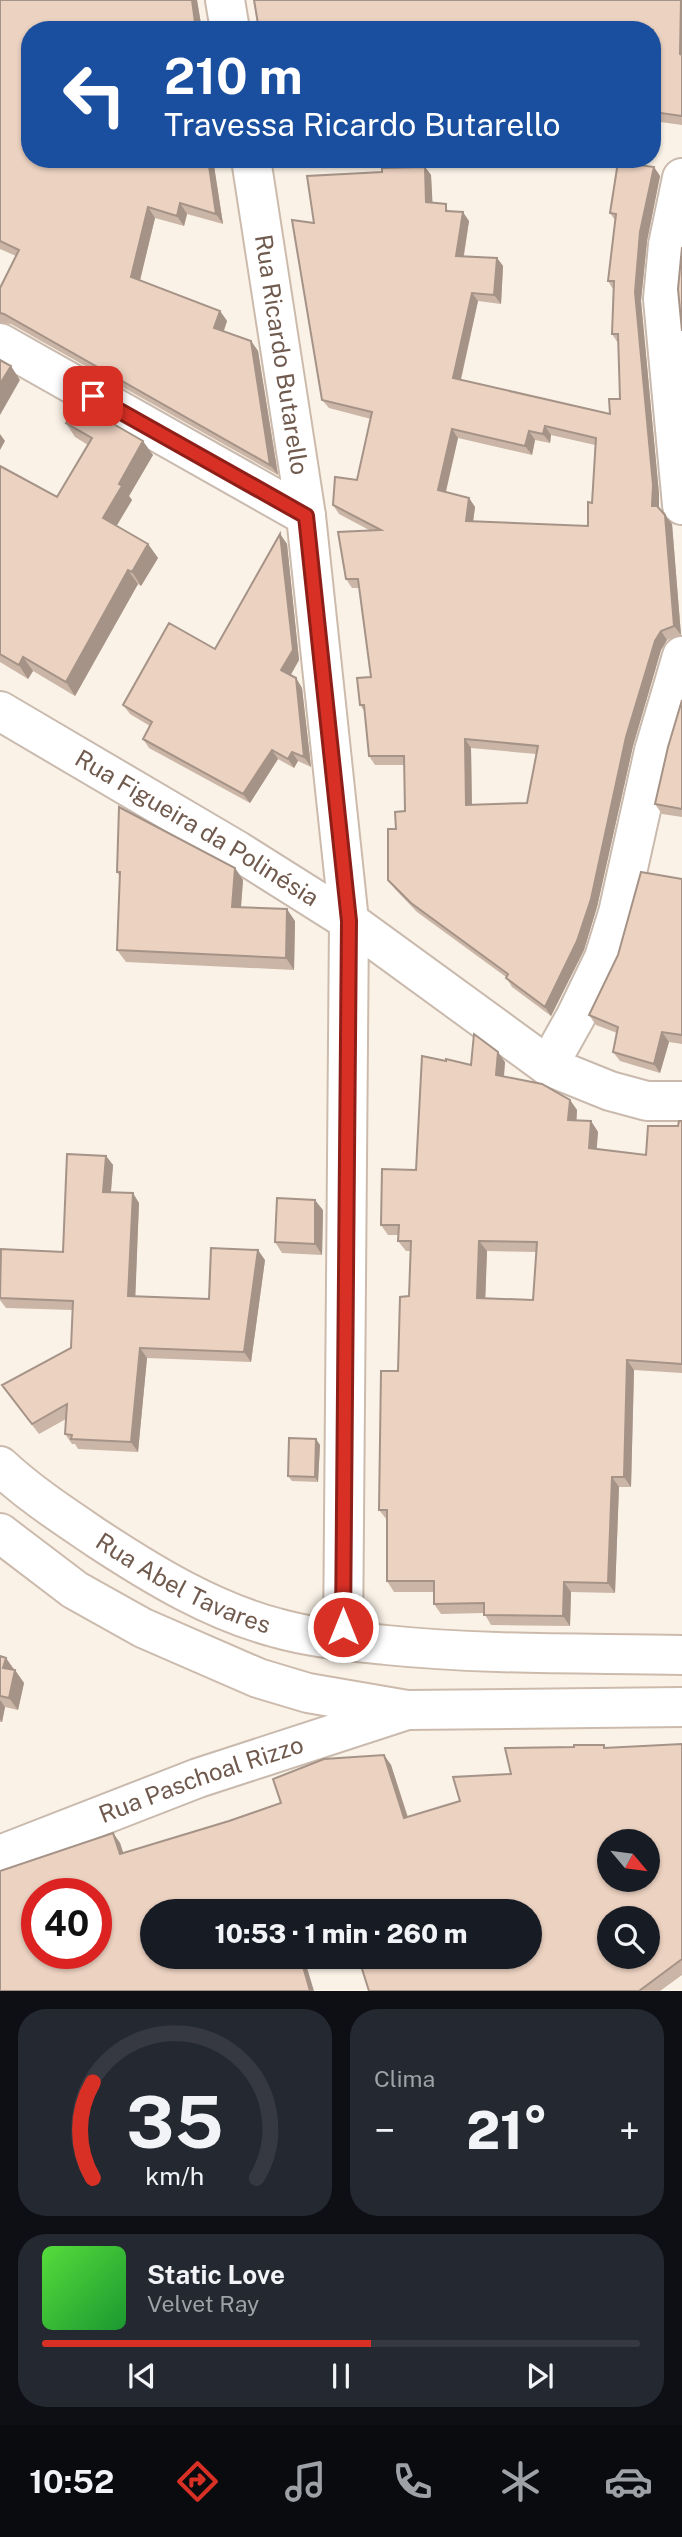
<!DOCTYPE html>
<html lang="pt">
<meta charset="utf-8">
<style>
:root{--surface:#171b24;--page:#242831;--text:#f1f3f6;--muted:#9ea1a6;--line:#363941;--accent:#d93025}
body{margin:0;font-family:"Public Sans",sans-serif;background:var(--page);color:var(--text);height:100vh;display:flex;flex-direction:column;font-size:26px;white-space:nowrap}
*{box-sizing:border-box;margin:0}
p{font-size:23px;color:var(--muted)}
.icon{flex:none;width:38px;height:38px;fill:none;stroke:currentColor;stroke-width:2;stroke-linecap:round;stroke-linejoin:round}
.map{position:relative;height:1991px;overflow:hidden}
.panel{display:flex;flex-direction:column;gap:18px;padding:18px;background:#0d0f14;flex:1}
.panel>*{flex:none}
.banner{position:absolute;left:21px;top:21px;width:640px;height:147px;border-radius:28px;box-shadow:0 2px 5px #0004;background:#1a4fa0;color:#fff;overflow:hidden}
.needle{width:46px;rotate:119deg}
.controls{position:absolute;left:597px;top:1829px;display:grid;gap:14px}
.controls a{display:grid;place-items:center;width:63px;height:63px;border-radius:50%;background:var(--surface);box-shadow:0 2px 5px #0004;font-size:35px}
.speed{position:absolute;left:21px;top:1878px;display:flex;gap:14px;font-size:35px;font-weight:700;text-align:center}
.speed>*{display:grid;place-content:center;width:91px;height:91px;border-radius:50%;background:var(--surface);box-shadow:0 2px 5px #0004;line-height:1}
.speed .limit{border:10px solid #d22;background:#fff;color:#111}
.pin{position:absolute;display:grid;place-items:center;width:60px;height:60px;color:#fff;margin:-30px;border-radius:14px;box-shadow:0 4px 10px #0006}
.me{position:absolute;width:77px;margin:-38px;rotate:0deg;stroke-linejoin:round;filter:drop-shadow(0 0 5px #0008)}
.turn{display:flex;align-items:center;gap:24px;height:147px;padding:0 28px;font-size:32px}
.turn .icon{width:91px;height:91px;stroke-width:2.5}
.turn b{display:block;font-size:49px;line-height:60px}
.big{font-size:52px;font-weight:800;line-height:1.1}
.panel .tile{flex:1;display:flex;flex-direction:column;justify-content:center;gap:10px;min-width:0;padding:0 24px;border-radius:28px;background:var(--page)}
.panel .dial{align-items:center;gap:0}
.dial svg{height:182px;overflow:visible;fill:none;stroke:var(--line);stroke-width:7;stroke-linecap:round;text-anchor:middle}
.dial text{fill:var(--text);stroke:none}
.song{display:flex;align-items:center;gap:21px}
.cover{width:84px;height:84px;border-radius:10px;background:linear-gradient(135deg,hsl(110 70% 55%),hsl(130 70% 35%))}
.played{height:7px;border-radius:4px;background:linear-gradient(90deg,var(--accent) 55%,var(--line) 55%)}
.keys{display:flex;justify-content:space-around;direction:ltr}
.heat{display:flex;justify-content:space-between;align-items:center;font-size:38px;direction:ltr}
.panel .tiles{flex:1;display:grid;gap:18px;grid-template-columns:1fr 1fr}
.tile:last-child{grid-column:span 2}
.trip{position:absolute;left:140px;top:1899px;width:402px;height:70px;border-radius:35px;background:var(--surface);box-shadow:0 2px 5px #0004;font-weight:800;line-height:70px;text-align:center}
.menu{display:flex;height:112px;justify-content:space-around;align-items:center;background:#090b0e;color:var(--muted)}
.menu .icon{width:49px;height:49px}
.menu .selected{color:var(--accent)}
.menu b{font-size:32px;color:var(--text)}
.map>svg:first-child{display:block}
</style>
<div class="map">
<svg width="682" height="1991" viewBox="0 0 682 1991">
<rect width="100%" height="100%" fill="#faf2e7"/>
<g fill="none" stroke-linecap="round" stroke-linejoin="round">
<!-- street casing -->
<g stroke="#cabaae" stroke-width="42">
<g id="street">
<path d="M682,178L668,245L663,299L682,505"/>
<path d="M0,343L306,516"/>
<path id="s1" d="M0,711L238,851L349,921L548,1066L610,1091L647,1101H682"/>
<path d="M548,1066L576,1016L604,958L618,913L654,751L682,656"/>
<path id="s2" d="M0,1855L198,1778L407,1710"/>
</g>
</g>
<!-- secondary casing -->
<g stroke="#ccbbac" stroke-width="42">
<g id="secondary">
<path d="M225,0L230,30"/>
<path id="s3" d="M251,159L306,516L349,921L343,1641"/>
<path id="s4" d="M0,1466C30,1494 64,1516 98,1539C153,1575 212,1611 277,1628C312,1638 350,1641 386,1645C485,1655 583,1653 682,1655"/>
<path d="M0,1533L75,1590L143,1628L258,1678L308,1693L407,1710L682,1707"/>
</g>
</g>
<!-- street -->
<use href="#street" stroke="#fff" stroke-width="38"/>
<!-- secondary -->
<use href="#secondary" stroke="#fff" stroke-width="38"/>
</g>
<!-- wall -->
<path fill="#cbb5a6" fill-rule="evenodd" d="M0,0H197L202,30H30V159H222V162L213,160L223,224L187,214L184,226L155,218L140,281L220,311L227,321L224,331L251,341L258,351L278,475L11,324L0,323V288L16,256L0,249Z
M254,0H682V125L653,121V30Z
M425,167L431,175L432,203L451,211L469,221L464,256L497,258L503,266L501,304L478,301L461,380L610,414L620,399L618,343L612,334L613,289L608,281L615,220L610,213L654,167L660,176L647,241L641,301L659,494V508L672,524L681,635L667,640L661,650L633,746L597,907L584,950L551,1016L512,987L506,977L417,912L395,889L388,880L396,829L405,811L404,765H375L369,756L365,712L360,705L371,677L360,588H352L346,579L371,531L339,514L333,505L357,480L371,419L329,408L322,400L314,223L382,172ZM551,435L595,445L592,503L588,526L473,521L475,507L469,498L446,492L458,438L532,455L535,440L550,443ZM471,748L536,754L527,803L472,805Z
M66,423L153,455L129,496L132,500L116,526L148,544L158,558L141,586L138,584L75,696L33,671L28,679L0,662V466L57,497L88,445L75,437Z
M280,534L287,544L299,660L290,675L296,678L302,688L311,767L298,761L294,768L278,759L250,803L149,748L143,739L150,726L130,714L123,705L215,649Z
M682,700V817L662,814L655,804Z
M235,868L243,880L241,907L295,921L294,970L126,962L117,950L120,877L117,872Z
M682,879V1044L669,1042L660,1073L620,1061L613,1052L617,1033L596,1025L589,1015Z
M446,1061L471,1065L505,1062L504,1077L570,1100L577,1110L576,1120L591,1121L598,1132L596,1149L646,1155L682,1121V1373L634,1370L631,1487H619L615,1593L571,1592L570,1626L491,1625L484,1613L441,1614L434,1604V1592H394L387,1581V1520L379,1510L409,1296L411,1251H406L398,1241L399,1235H388L381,1225L416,1170ZM487,1251L537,1252L533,1300L485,1298Z
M106,1156L113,1165L111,1192L139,1203L135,1296L209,1299L265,1260L251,1362L147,1358L138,1452L78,1449L75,1444H72L65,1434L66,1419L39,1434L9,1395L71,1348L73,1310L6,1308L0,1300V1276L63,1252Z
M323,1210L322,1255L282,1253L275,1242Z
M316,1439L320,1445L318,1482L292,1481L288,1476Z
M0,1656L6,1658L24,1683L18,1710L5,1707L2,1722H0Z
M682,1744V1975L660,1991H369L530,1911L152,1956H322L305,1961L0,1991L113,1833L120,1843L123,1853L229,1821L281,1803L384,1755L391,1765L408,1817L460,1801L511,1774L574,1747L604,1745L605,1748Z"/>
<!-- shaded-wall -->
<path fill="#a59387" d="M192,0H197L202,30H196Z
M681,0L682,1V57L680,54Z
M208,159H213L223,224L216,214Z
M425,167L431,175L433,211L426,202Z
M654,167L660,176L647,241L641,301L659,494V514L652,506L635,292L640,232Z
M180,203L187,214L184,226L177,216Z
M148,207L155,218L138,288L131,277Z
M463,212L469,221L462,265L456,256Z
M497,258L503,266L501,304L494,295Z
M472,293L478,301L459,387L453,378Z
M220,311L227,321L221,338L214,328Z
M251,341L258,351L278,475L270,465Z
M11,366L20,380L0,415V384Z
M545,426L551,435L550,443L543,434Z
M452,429L458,438L444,499L438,490Z
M529,431L535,440L532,455L525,446Z
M0,434L5,441L0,450Z
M143,441L153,455L129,496L132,500L113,532L103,518L119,484Z
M469,498L475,507L472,530L466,521Z
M665,515L672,524L681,635L674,626Z
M280,534L287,544L299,660L288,680L281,670Z
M148,544L158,558L141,586L132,572Z
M128,570L138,584L75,696L66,682Z
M661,631L667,640L661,650L633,746L597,907L584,950L551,1016L545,1007L655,641Z
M23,657L33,671L28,679L19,665Z
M296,678L302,688L311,767L304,757Z
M465,739L471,748L472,814L466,805Z
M272,750L278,759L250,803L243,794Z
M292,752L298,761L294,768L288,759Z
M235,868L243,880L240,919L232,907Z
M287,909L295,921L294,970L286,958Z
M662,1032L669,1042L660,1073L654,1064Z
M498,1052L505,1062L503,1085L496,1075Z
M570,1100L577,1110L576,1130L568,1120Z
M591,1121L598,1132L596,1158L589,1148Z
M106,1156L113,1165L110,1202L103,1192Z
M133,1193L139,1203L135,1306L128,1296Z
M315,1200L323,1210L322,1255L315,1244Z
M479,1241L487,1251L485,1308L477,1298Z
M258,1250L265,1260L251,1362L244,1352Z
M140,1348L147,1358L138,1452L131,1442Z
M627,1360L634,1370L631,1487L624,1477Z
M316,1439L320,1445L318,1482L315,1477Z
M612,1477L619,1487L615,1593L608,1583Z
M564,1582L571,1592L570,1626L563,1616Z
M6,1658L14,1670L3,1668Z
M15,1670L24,1683L18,1710L9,1698Z
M0,1700L5,1707L2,1722L0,1719Z
M384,1755L391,1765L411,1828L404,1818Z
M113,1833L120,1843L127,1864L120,1854Z
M300,1956H302L305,1961L314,1991H310Z"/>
<!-- building -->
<path fill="#ecd2c1" stroke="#a59387" stroke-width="2" fill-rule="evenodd" d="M0,0H192L196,30H30V159H208L216,214L180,203L177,216L148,207L131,277L220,311L214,328L251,341L270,465L4,314L0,313V288L19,250L0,241Z
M254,0H681L680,54L682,55V116L653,112V30H259Z
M618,162L654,167L640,232L635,292L653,485L652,506H657L665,515L674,626L661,631L655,641L626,737L591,899L577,941L545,1007L506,978L508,974L411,903L388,880V829H396L395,812L405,811L404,756H369L364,705H360L357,678L371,677L358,579H346L338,532L381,530L333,505L335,477L357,480L372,412L322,400L292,220L314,223L307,176L382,172V168L425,167L426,202L446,204V211L463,212L456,256L497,258L494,295L472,293L453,378L610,414L609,399H620L618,334H612L614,281H608L616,214L610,213ZM545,426L596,438L592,503L588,502V526L466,521L469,498L438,490L452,429L525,446L529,431L543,434ZM465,739L538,746L527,803L466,805Z
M682,247V331L678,289Z
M0,360L11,366L0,384Z
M77,403L143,441L119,484L122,486L103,518L148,544L132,572L128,570L66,682L23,657L19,665L0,654V466L57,497L92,438L66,423Z
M280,534L293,650L281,670L296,678L304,757L292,752L288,759L272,750L243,794L143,739L152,722L123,705L169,623L215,649Z
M682,700V809L655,804L668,747Z
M119,807L235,868L232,907L287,909L286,958L117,950L120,872H117Z
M641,872L682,879V1035L662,1032L654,1064L613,1052L618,1027L589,1015L618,955Z
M474,1034L498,1052L496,1075L542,1084L570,1100L568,1120L591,1121L589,1148L646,1155L648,1126H678L679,1121H682V1364L627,1360L624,1477H612L608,1583L564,1582L563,1616L484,1615V1603L434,1604V1581H387V1510H379L381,1371H398L400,1297L409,1296L411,1241H398L399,1225H381L382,1169L416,1170L422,1056L446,1061V1059L471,1065ZM479,1241L537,1242L533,1300L477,1298Z
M67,1154L106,1156L103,1192L133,1193L128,1296L209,1299L211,1248L258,1250L244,1352L140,1348L131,1442L71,1439L72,1435L65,1434L67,1404L32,1424L2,1385L71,1348L73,1301L0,1298L1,1249L63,1252Z
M277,1198L315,1200V1244L275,1242Z
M289,1438L316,1439L315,1477L288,1476Z
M0,1656L6,1658L3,1668L15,1670L9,1698L0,1696Z
M682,1744V1959L639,1991H369L358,1956H530V1911H152V1956H300L310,1991H0V1871L113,1833L120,1854L229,1821L281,1803L273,1779L324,1759L384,1755L404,1818L460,1801L453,1777L511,1774L505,1748L574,1747V1745H604V1748ZM609,1841H648V1880H609ZM37,1894H96V1953H37ZM609,1918H648V1956H609Z"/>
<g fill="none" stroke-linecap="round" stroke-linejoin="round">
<!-- route casing -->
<g stroke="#8d1f18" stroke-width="18">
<path id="route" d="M93,396L306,516L349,921L343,1627"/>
</g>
<!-- route -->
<use href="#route" stroke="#d93025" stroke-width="12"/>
</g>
<g text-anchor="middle" stroke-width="6" stroke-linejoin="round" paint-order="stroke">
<!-- street labels -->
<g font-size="24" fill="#705a4e" stroke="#fdf6ec">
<text dy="8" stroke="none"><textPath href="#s3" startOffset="198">Rua Ricardo Butarello</textPath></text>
<text dy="8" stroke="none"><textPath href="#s1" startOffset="229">Rua Figueira da Polinésia</textPath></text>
<text dy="8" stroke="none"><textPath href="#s4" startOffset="219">Rua Abel Tavares</textPath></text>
<text dy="8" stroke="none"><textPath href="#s2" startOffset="215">Rua Paschoal Rizzo</textPath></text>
</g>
</g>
</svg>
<div class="controls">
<a><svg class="needle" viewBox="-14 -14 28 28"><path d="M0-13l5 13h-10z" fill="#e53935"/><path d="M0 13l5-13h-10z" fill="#9ea1a6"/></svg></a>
<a><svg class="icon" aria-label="search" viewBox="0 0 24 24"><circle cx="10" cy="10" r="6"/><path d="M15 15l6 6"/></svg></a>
</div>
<div class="speed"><div class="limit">40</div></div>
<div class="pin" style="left:93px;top:396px;background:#d93025"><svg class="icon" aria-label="arrive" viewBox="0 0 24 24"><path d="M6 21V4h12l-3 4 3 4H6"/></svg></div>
<svg class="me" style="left:343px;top:1627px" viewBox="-20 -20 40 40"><circle r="17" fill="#d93025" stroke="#fff" stroke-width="3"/><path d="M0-11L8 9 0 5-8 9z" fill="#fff"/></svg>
<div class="trip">10:53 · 1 min · 260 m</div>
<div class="banner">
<div class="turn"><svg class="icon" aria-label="left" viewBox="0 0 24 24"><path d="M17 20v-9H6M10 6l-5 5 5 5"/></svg><div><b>210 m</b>Travessa Ricardo Butarello</div></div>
</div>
</div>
<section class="panel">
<div class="tiles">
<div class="tile dial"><svg viewBox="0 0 100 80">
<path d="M14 69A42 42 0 1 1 86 69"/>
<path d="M14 69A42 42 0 0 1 14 27" stroke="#d93025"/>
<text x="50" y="56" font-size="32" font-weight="700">35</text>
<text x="50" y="72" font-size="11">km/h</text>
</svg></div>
<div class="tile"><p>Clima</p>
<div class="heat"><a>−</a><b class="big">21°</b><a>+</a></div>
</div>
<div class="tile">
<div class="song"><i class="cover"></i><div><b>Static Love</b><p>Velvet Ray</p></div></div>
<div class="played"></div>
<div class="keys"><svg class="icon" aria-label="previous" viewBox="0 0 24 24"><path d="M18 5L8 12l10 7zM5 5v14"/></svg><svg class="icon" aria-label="pause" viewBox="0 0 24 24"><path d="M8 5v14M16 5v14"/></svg><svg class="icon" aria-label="next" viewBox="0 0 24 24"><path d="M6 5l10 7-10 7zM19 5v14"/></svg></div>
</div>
</div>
</section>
<nav class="menu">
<b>10:52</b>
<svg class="icon selected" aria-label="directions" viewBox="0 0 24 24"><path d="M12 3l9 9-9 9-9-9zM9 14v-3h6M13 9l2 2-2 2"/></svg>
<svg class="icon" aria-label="music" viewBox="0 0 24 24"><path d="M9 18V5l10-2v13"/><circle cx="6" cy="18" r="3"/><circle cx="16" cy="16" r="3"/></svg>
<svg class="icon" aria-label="phone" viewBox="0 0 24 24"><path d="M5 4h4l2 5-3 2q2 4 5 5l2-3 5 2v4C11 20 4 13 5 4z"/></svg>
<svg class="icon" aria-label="climate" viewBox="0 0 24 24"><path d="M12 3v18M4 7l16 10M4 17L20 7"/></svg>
<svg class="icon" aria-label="car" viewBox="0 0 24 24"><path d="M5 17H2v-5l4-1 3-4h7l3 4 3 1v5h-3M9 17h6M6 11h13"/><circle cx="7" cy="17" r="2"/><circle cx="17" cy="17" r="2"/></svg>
</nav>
